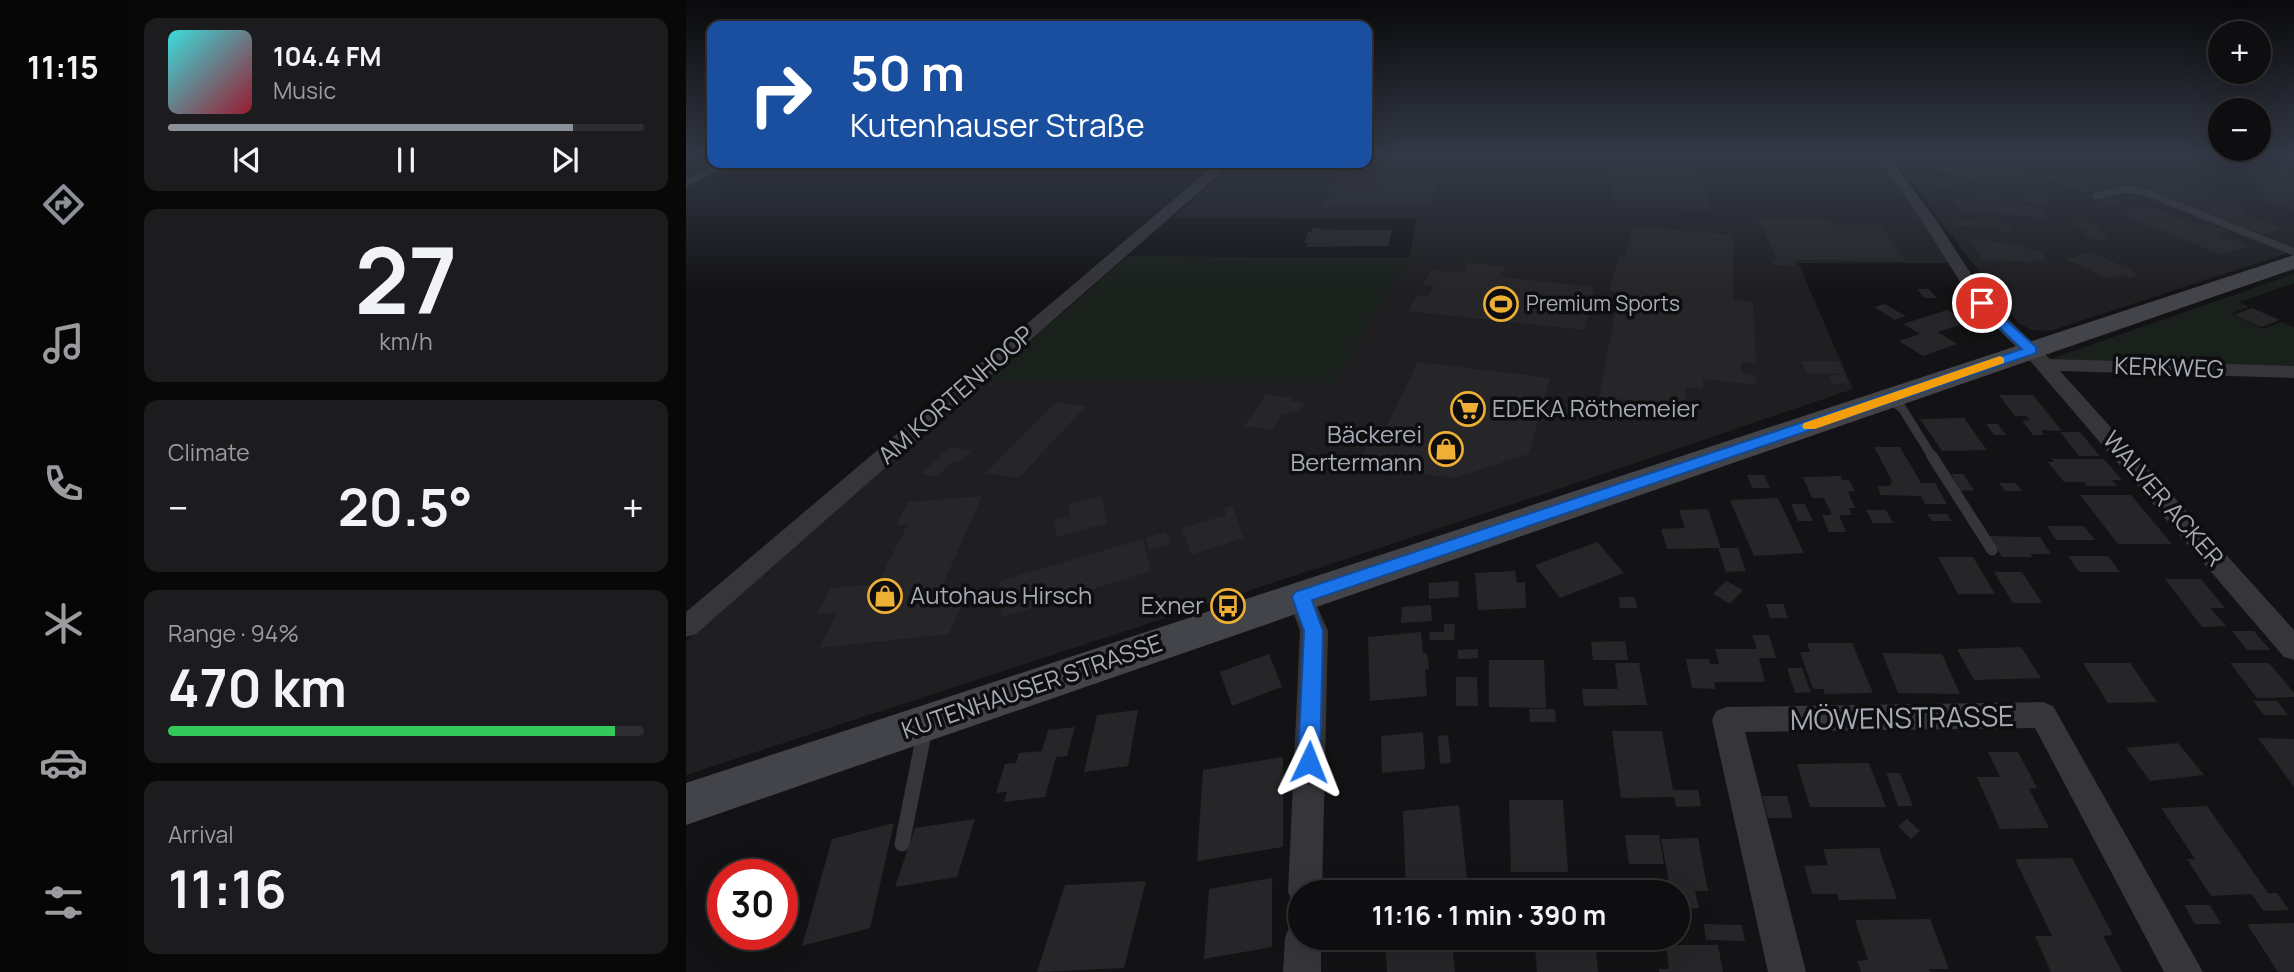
<!DOCTYPE html>
<meta charset="utf-8">
<style>
:root{--surface:#0e0e10;--page:#1c1c1e;--text:#f1f3f6;--muted:#9b9c9f;--line:#2e2e30;--accent:#8c9099}
body{margin:0;font-family:Manrope,sans-serif;background:var(--page);color:var(--text);height:100vh;display:flex;flex-direction:column;font-size:26px;white-space:nowrap}
*{box-sizing:border-box;margin:0}
p{font-size:23px;color:var(--muted)}
.icon{flex:none;width:38px;height:38px;fill:none;stroke:currentColor;stroke-width:2;stroke-linecap:round;stroke-linejoin:round}
.map{position:relative;flex:1;overflow:hidden}
.side{display:flex;flex-direction:column;gap:18px;padding:18px;background:#080809;width:560px}
.side>*{flex:none}
.guide{position:absolute;left:21px;top:21px;width:665px;height:147px;border-radius:14px;box-shadow:0 7px 28px #0002,0 0 0 2px var(--line);background:#1a4fa0;color:#fff;overflow:hidden}
.controls{position:absolute;left:1522px;top:21px;display:grid;gap:14px}
.controls a{display:grid;place-items:center;width:63px;height:63px;border-radius:50%;background:var(--surface);box-shadow:0 7px 28px #0002,0 0 0 2px var(--line);font-size:35px}
.speed{position:absolute;left:21px;top:859px;display:flex;gap:14px;font-size:35px;font-weight:700;text-align:center}
.speed>*{display:grid;place-content:center;width:91px;height:91px;border-radius:50%;background:var(--surface);box-shadow:0 7px 28px #0002,0 0 0 2px var(--line);line-height:1}
.speed .limit{border:10px solid #d22;background:#fff;color:#111}
.pin{position:absolute;display:grid;place-items:center;width:60px;height:60px;color:#fff;margin:-30px;border:4px solid #fff;border-radius:50%;box-shadow:0 2px 7px #0007}
.me{position:absolute;width:77px;margin:-38px;rotate:2deg;stroke-linejoin:round;filter:drop-shadow(0 0 5px #0008)}
.turn{display:flex;align-items:center;gap:24px;height:147px;padding:0 28px;font-size:32px}
.turn .icon{width:91px;height:91px;stroke-width:2.5}
.turn b{display:block;font-size:49px;line-height:60px}
.big{font-size:52px;font-weight:700;line-height:1.1}
.side .card{flex:1;display:flex;flex-direction:column;justify-content:center;gap:10px;min-width:0;padding:0 24px;border-radius:14px;background:var(--page)}
.side .dial{align-items:center;gap:0}
.dial b{font-size:91px;line-height:1}
.song{display:flex;align-items:center;gap:21px}
.cover{width:84px;height:84px;border-radius:10px;background:linear-gradient(135deg,hsl(180 70% 55%),hsl(350 70% 35%))}
.played{height:7px;border-radius:4px;background:linear-gradient(90deg,var(--accent) 85%,var(--line) 85%)}
.keys{display:flex;justify-content:space-around;direction:ltr}
.heat{display:flex;justify-content:space-between;align-items:center;font-size:38px;direction:ltr}
.charge{height:10px;border-radius:5px;background:linear-gradient(90deg,#34c759 94%,var(--line) 0)}
.trip{position:absolute;left:602px;top:880px;width:402px;height:70px;border-radius:35px;background:var(--surface);box-shadow:0 7px 28px #0002,0 0 0 2px var(--line);font-weight:700;line-height:70px;text-align:center}
main{display:flex;flex:1;min-height:0}
.dock{display:flex;flex-direction:column;width:126px;justify-content:space-around;align-items:center;background:#060606;color:var(--muted)}
.dock .icon{width:49px;height:49px}
.dock .selected{color:var(--accent)}
.dock b{font-size:32px;color:var(--text)}
.map>svg:first-child{display:block}
</style>
<main>
<nav class="dock">
<b>11:15</b>
<svg class="icon selected" aria-label="directions" viewBox="0 0 24 24"><path d="M12 3l9 9-9 9-9-9zM9 14v-3h6M13 9l2 2-2 2"/></svg>
<svg class="icon" aria-label="music" viewBox="0 0 24 24"><path d="M9 18V5l10-2v13"/><circle cx="6" cy="18" r="3"/><circle cx="16" cy="16" r="3"/></svg>
<svg class="icon" aria-label="phone" viewBox="0 0 24 24"><path d="M5 4h4l2 5-3 2q2 4 5 5l2-3 5 2v4C11 20 4 13 5 4z"/></svg>
<svg class="icon" aria-label="climate" viewBox="0 0 24 24"><path d="M12 3v18M4 7l16 10M4 17L20 7"/></svg>
<svg class="icon" aria-label="car" viewBox="0 0 24 24"><path d="M5 17H2v-5l4-1 3-4h7l3 4 3 1v5h-3M9 17h6M6 11h13"/><circle cx="7" cy="17" r="2"/><circle cx="17" cy="17" r="2"/></svg>
<svg class="icon" aria-label="filters" viewBox="0 0 24 24"><path d="M4 7h16M4 17h16"/><circle cx="9" cy="7" r="2"/><circle cx="15" cy="17" r="2"/></svg>
</nav>
<section class="side">
<div class="card">
<div class="song"><i class="cover"></i><div><b>104.4 FM</b><p>Music</p></div></div>
<div class="played"></div>
<div class="keys"><svg class="icon" aria-label="previous" viewBox="0 0 24 24"><path d="M18 5L8 12l10 7zM5 5v14"/></svg><svg class="icon" aria-label="pause" viewBox="0 0 24 24"><path d="M8 5v14M16 5v14"/></svg><svg class="icon" aria-label="next" viewBox="0 0 24 24"><path d="M6 5l10 7-10 7zM19 5v14"/></svg></div>
</div>
<div class="card dial"><b>27</b><p>km/h</p></div>
<div class="card"><p>Climate</p>
<div class="heat"><a>−</a><b class="big">20.5°</b><a>+</a></div>
</div>
<div class="card"><p>Range · 94%</p><b class="big">470 km</b><div class="charge"></div></div>
<div class="card"><p>Arrival</p><b class="big">11:16</b></div>
</section>
<div class="map">
<svg width="1608" height="972" viewBox="0 0 1608 972">
<rect width="100%" height="100%" fill="#131315"/>
<!-- built -->
<path fill="#1f1f22" d="M681,155H1191L1267,263H1112L1167,389L870,490L0,775V641L299,380L648,382L723,258L731,219L488,217L549,163H681Z
M1205,155H1608V251L1364,331L1345,330L1332,323Z"/>
<!-- green -->
<path fill="#1a201b" d="M442,256L723,258L648,383L299,380Z
M1608,274V283L1554,302L1562,307L1544,314L1577,329L1596,322L1608,327V366L1383,363L1367,358Z"/>
<!-- building -->
<path fill="#262629" d="M919,155H1004L1026,209L930,208Z
M1063,155H1151L1161,170L1068,168Z
M1238,158L1272,160L1275,165L1312,167L1310,163L1336,165L1352,186L1285,182L1280,174L1246,172Z
M1539,165L1596,167L1608,174V210L1597,205L1587,204L1573,195H1583Z
M614,173L738,174H752L746,207H732L637,206L647,181H610Z
M1381,173L1408,183L1399,186L1409,190L1399,193L1361,177Z
M1478,178L1562,210L1554,212L1596,228L1576,235L1453,185Z
M1250,180L1268,181L1274,191L1250,189L1247,181L1251,182Z
M1344,192H1355L1366,205L1339,202L1334,195H1346Z
M1286,194H1311L1317,204L1355,207L1363,218L1276,211L1275,208L1270,207L1264,197L1289,198Z
M1428,198L1439,202L1417,208L1407,203Z
M1459,205L1513,226L1521,224L1540,231L1531,234L1563,246L1535,255L1432,213Z
M1071,218L1144,219L1147,225H1194L1220,261L1107,260L1110,266L1087,265L1085,259H1091Z
M1265,219L1323,225L1329,233L1315,232L1312,227L1271,226Z
M1390,223L1410,224L1423,241L1402,239Z
M946,226L1047,235L1048,300L1067,302L1070,363L1055,362V373L1070,375L1071,385L1017,379V389L1000,387L999,407L913,397L933,292L923,291L934,255L940,256Z
M627,228L649,230H706L702,246L620,247L622,243H618L622,232H626Z
M1284,239L1339,245L1342,250L1355,251L1362,261L1348,260L1350,263L1295,259Z
M1405,252L1448,271L1446,272L1452,275L1443,278L1437,275L1423,279L1380,259Z
M782,263L819,266L814,277L909,287L898,330L722,311L731,295L742,296L747,286L737,285L746,270L778,273Z
M1231,289H1243L1251,298H1238Z
M1199,304L1207,309L1220,316L1209,320L1188,307Z
M1566,308L1594,320L1575,327L1548,315Z
M1261,310L1282,322L1252,332L1271,344L1237,356L1213,341L1234,334L1217,324Z
M1115,361H1153L1159,374L1121,373Z
M732,362L864,378L843,454L769,478L671,466L684,440L693,441Z
M1143,375H1159L1163,383L1147,385Z
M580,394L607,398L605,401L619,403L612,412L596,414L586,430L558,426Z
M1313,395H1347L1376,431L1355,430L1358,435H1347L1336,421L1344,420L1340,416H1329Z
M370,402L400,406L333,478L300,473Z
M1278,418L1301,450L1256,451L1234,419Z
M1300,424H1312L1320,435H1308Z
M1374,432H1394L1414,456H1393Z
M264,447L286,450L275,461H268L251,477L235,474Z
M1188,447H1214L1235,483H1249L1261,504H1239L1235,496L1195,495L1191,486H1205L1204,483H1207Z
M1366,459H1418L1436,480H1426L1431,486H1401L1398,482H1378L1362,462H1368Z
M1265,474H1277L1288,490L1275,491Z
M1061,475H1078L1084,488H1066Z
M1155,476L1156,480H1163L1169,491L1162,492L1169,508H1163L1166,515H1153L1160,532H1143L1136,515H1146L1138,498H1126L1117,477Z
M1313,483H1330L1336,491H1319Z
M1394,495H1445L1486,544H1432Z
M296,496L249,602L278,599L263,634L133,648L152,612L130,615L145,588L191,584L222,524L210,525L222,502Z
M415,496L421,523L371,537L368,520L384,516L382,505Z
M1092,498L1118,553L1068,556L1044,500Z
M1105,504H1119L1127,521H1112Z
M546,506L558,538L505,555L496,528L540,515L538,508Z
M1022,509L1035,548H1052L1060,571L1040,572L1032,548L981,549L975,529L999,528L993,510Z
M1180,510H1200L1207,523H1187Z
M1241,514H1261L1265,521H1246Z
M1361,526H1398L1409,540H1370Z
M480,532L484,544L463,550L460,538Z
M1303,536L1354,537L1365,554H1344L1347,557H1316Z
M457,539L465,571L316,617L313,581Z
M911,542L938,573L874,598L849,565Z
M1382,556H1422L1434,572H1393Z
M1252,557H1287L1309,594H1272Z
M829,571L831,583L839,582L840,608L792,610L789,573Z
M1308,572H1336L1356,603H1327Z
M1479,579H1515L1539,608H1524L1540,626L1516,627Z
M772,581L773,597L743,599V583Z
M1040,581L1057,590L1044,604L1027,594Z
M933,597H949L951,608H934Z
M1080,604H1097L1102,618H1084Z
M745,605L746,621L715,623L716,607Z
M758,624H769L768,640H743L744,632H758Z
M1546,631H1568L1584,650H1561Z
M735,632L737,653H741L743,669L739,670L741,696L684,701L682,637Z
M1066,635H1083L1090,658H1073L1079,682H1028L1029,689L1006,688L1000,659H1023L1024,664H1033L1029,649H1071Z
M939,641L942,660H907L905,642Z
M1121,643H1166L1187,693L1139,694L1137,689H1127L1114,652H1124Z
M1335,647L1355,678L1288,680L1271,649Z
M792,649V658L772,659V650Z
M1196,653L1256,654L1274,694L1212,693Z
M583,654L596,687L546,706L534,672Z
M803,660H858L860,708L803,707Z
M929,663H953L961,705L898,706L896,689H932Z
M1397,663H1444L1471,702L1422,703Z
M1544,663H1583L1608,693V697L1571,698Z
M1101,668H1116L1125,692L1109,693Z
M770,677H791L792,706H770Z
M1567,701H1591L1602,715H1578Z
M843,709H869L870,722H844Z
M452,710L442,766L398,772L411,715Z
M389,727L381,756L370,757L359,797L318,802L321,792L310,793L319,764L330,763L333,753L356,751L362,730Z
M926,731H976L987,790H1012L1015,806L990,807L988,797L935,798Z
M737,732L739,769L696,773L695,736Z
M762,735L765,763L754,764L752,736Z
M1572,738L1608,739V787Z
M1492,743L1518,775L1464,781L1440,748Z
M1302,752H1332L1351,788L1343,789L1363,828L1314,829L1291,777H1314Z
M597,757V847L511,861L517,770Z
M1183,763L1200,807H1124L1111,764Z
M1200,773H1214L1227,806H1212Z
M1076,796H1101L1107,818H1082Z
M823,800H877L882,872H825Z
M773,805L782,889L720,892L717,811Z
M1521,806L1582,893H1591L1603,910L1577,911L1566,894L1525,896L1501,859H1509L1475,808Z
M289,819L271,877L209,887L229,828Z
M1221,819L1234,831L1225,839L1212,826Z
M208,823L184,928L116,946L146,839Z
M939,835H973L978,864H943Z
M1012,838L1022,891H1009L1013,908L992,909V892H985L975,839Z
M1193,848L1211,899L1153,900L1151,894H1126L1118,866L1142,865L1137,849Z
M1386,858L1427,935L1417,936L1436,972H1365L1349,936H1366L1329,859Z
M586,878V947L518,959L523,889Z
M460,881L438,968L351,972L379,885Z
M823,883H862V892H823Z
M1498,905H1524L1535,924H1509Z
M1244,919L1263,969H1243L1244,972H1175L1171,961L1182,960L1169,920Z
M1608,923V972H1592L1561,924Z
M1018,924L1056,925L1059,941L1020,940Z
M823,938H864L865,942H823Z
M766,943L769,972H701L700,952Z
M980,945H1032L1037,972H973V969H983Z
M910,948L912,972H851L849,949Z"/>
<g fill="none" stroke-linecap="round" stroke-linejoin="round">
<!-- lane-far3 -->
<path stroke="#35353a" stroke-width="7" d="M0,183L39,163
M1410,196L1439,189L1459,192L1608,252"/>
<!-- lane-far2 -->
<path stroke="#35353a" stroke-width="9" d="M1202,398L1216,408L1247,458"/>
<!-- lane-far1 -->
<path stroke="#35353a" stroke-width="11" d="M1246,456L1306,550"/>
<!-- lane -->
<path stroke="#35353a" stroke-width="15" d="M216,844L239,729"/>
<!-- street -->
<path fill="#35353a" fill-rule="evenodd" d="M1190,155H1202L1250,220L1302,300L1364,359L1608,366V378L1374,371L1608,630V660L1598,657L1346,363L1290,307L1238,224Z
M531,163H546L10,634L0,637V612Z
M615,587L624,590L642,631L636,892H614V907L607,904L602,892L614,631L602,597L606,590Z
M1357,702L1367,706L1517,972H1478L1349,728L1059,732L1120,972H1082L1026,720L1030,711L1041,707Z
M614,921V938H635V972H597L599,938L604,925Z"/>
<!-- secondary -->
<path fill="#43444a" fill-rule="evenodd" d="M1608,255V269L0,825V783Z"/>
</g>
<!-- sky -->
<linearGradient id="sky" x2="0" y2="1"><stop stop-color="#0a0a0c"/><stop offset="0.53" stop-color="#333946"/><stop offset="1" stop-color="#333946" stop-opacity="0"/></linearGradient>
<rect width="1608" height="291" fill="url(#sky)"/>
<!-- route -->
<path fill="#1a73e8" stroke="#114b97" stroke-width="2" d="M1296,299L1350,347V353L626,600L637,631L634,762L631,769L623,772L616,769L612,762L618,631L606,597L609,592L1336,349L1291,306V301Z"/>
<!-- slow -->
<path fill="#f59e0b" d="M1314,356L1318,358V363L1129,429H1118L1116,426L1118,423Z"/>
<!-- icons -->
<defs>
<g id="stadium-ring" transform="scale(1.75)"><circle r="9.5" fill="#0e0e10" stroke="#edaf34" stroke-width="1.5"/><path d="M0-5a6.5 5 0 1 0 0 10a6.5 5 0 1 0 0-10ZM-3.5-1.8h7v3.6h-7Z" fill="#edaf34"/></g>
<g id="supermarket-ring" transform="scale(1.75)"><circle r="9.5" fill="#0e0e10" stroke="#edaf34" stroke-width="1.5"/><path d="M-6-5.5h2.5l.6 2H6L4.5 2H-2.5L-4.4-4H-6ZM-1.5 3.2a1.3 1.3 0 1 0 .1 0ZM3 3.2a1.3 1.3 0 1 0 .1 0Z" fill="#edaf34"/></g>
<g id="shop-ring" transform="scale(1.75)"><circle r="9.5" fill="#0e0e10" stroke="#edaf34" stroke-width="1.5"/><path d="M-5-2.5h2.3a2.7 3.5 0 0 1 5.4 0H5L5.5 6h-11ZM-1.5-2.5h3a1.5 2.3 0 0 0-3 0Z" fill="#edaf34"/></g>
<g id="bus-ring" transform="scale(1.75)"><circle r="9.5" fill="#0e0e10" stroke="#edaf34" stroke-width="1.5"/><path d="M-5-6H5V4H4V6H2V4H-2V6H-4V4H-5ZM-3.5-4V0h7V-4ZM-3.5 1.2v1.5H-2V1.2ZM2 1.2v1.5H3.5V1.2Z" fill="#edaf34"/></g>
</defs>
<g fill-rule="evenodd">
<use href="#stadium-ring" x="815" y="304"/>
<use href="#supermarket-ring" x="782" y="409"/>
<use href="#shop-ring" x="760" y="449"/>
<use href="#shop-ring" x="199" y="596"/>
<use href="#bus-ring" x="542" y="606"/>
</g>
<g text-anchor="middle" stroke-width="7" stroke-linejoin="round" paint-order="stroke">
<!-- far-poi labels -->
<g font-size="21" fill="#a5aab5" stroke="#0e0e10" text-anchor="start">
<text x="840" y="311">Premium Sports</text>
</g>
<!-- street labels -->
<g font-size="24" fill="#a5aab5" stroke="#0e0e10">
<text transform="translate(1483 368) rotate(2)" y="8">KERKWEG</text>
<text transform="translate(270 395) rotate(-41)" y="8">AM KORTENHOOP</text>
<text transform="translate(1477 499) rotate(49)" y="8">WALVER ACKER</text>
<text transform="translate(346 687) rotate(-19)" y="8">KUTENHAUSER STRASSE</text>
</g>
<!-- poi labels -->
<g font-size="24" fill="#a5aab5" stroke="#0e0e10" text-anchor="start">
<text x="806" y="417">EDEKA Röthemeier</text>
<text x="736" y="443" text-anchor="end">Bäckerei<tspan x="736" dy="28">Bertermann</tspan></text>
<text x="224" y="604">Autohaus Hirsch</text>
<text x="518" y="614" text-anchor="end">Exner</text>
</g>
<!-- near-street labels -->
<g font-size="28" fill="#a5aab5" stroke="#0e0e10">
<text transform="translate(1216 718) rotate(-1)" y="10">MÖWENSTRASSE</text>
</g>
</g>
</svg>
<div class="controls">
<a>+</a>
<a>−</a>
</div>
<div class="speed"><div class="limit">30</div></div>
<div class="pin" style="left:1296px;top:303px;background:#d93025"><svg class="icon" aria-label="arrive" viewBox="0 0 24 24"><path d="M6 21V4h12l-3 4 3 4H6"/></svg></div>
<svg class="me" style="left:623px;top:762px" viewBox="-20 -20 40 40"><path d="M0-17L14 15 0 8-14 15z" fill="#1a73e8" stroke="#fff" stroke-width="4"/></svg>
<div class="trip">11:16 · 1 min · 390 m</div>
<div class="guide">
<div class="turn"><svg class="icon" aria-label="right" viewBox="0 0 24 24"><path d="M7 20v-9h11M14 6l5 5-5 5"/></svg><div><b>50 m</b>Kutenhauser Straße</div></div>
</div>
</div>
</main>
